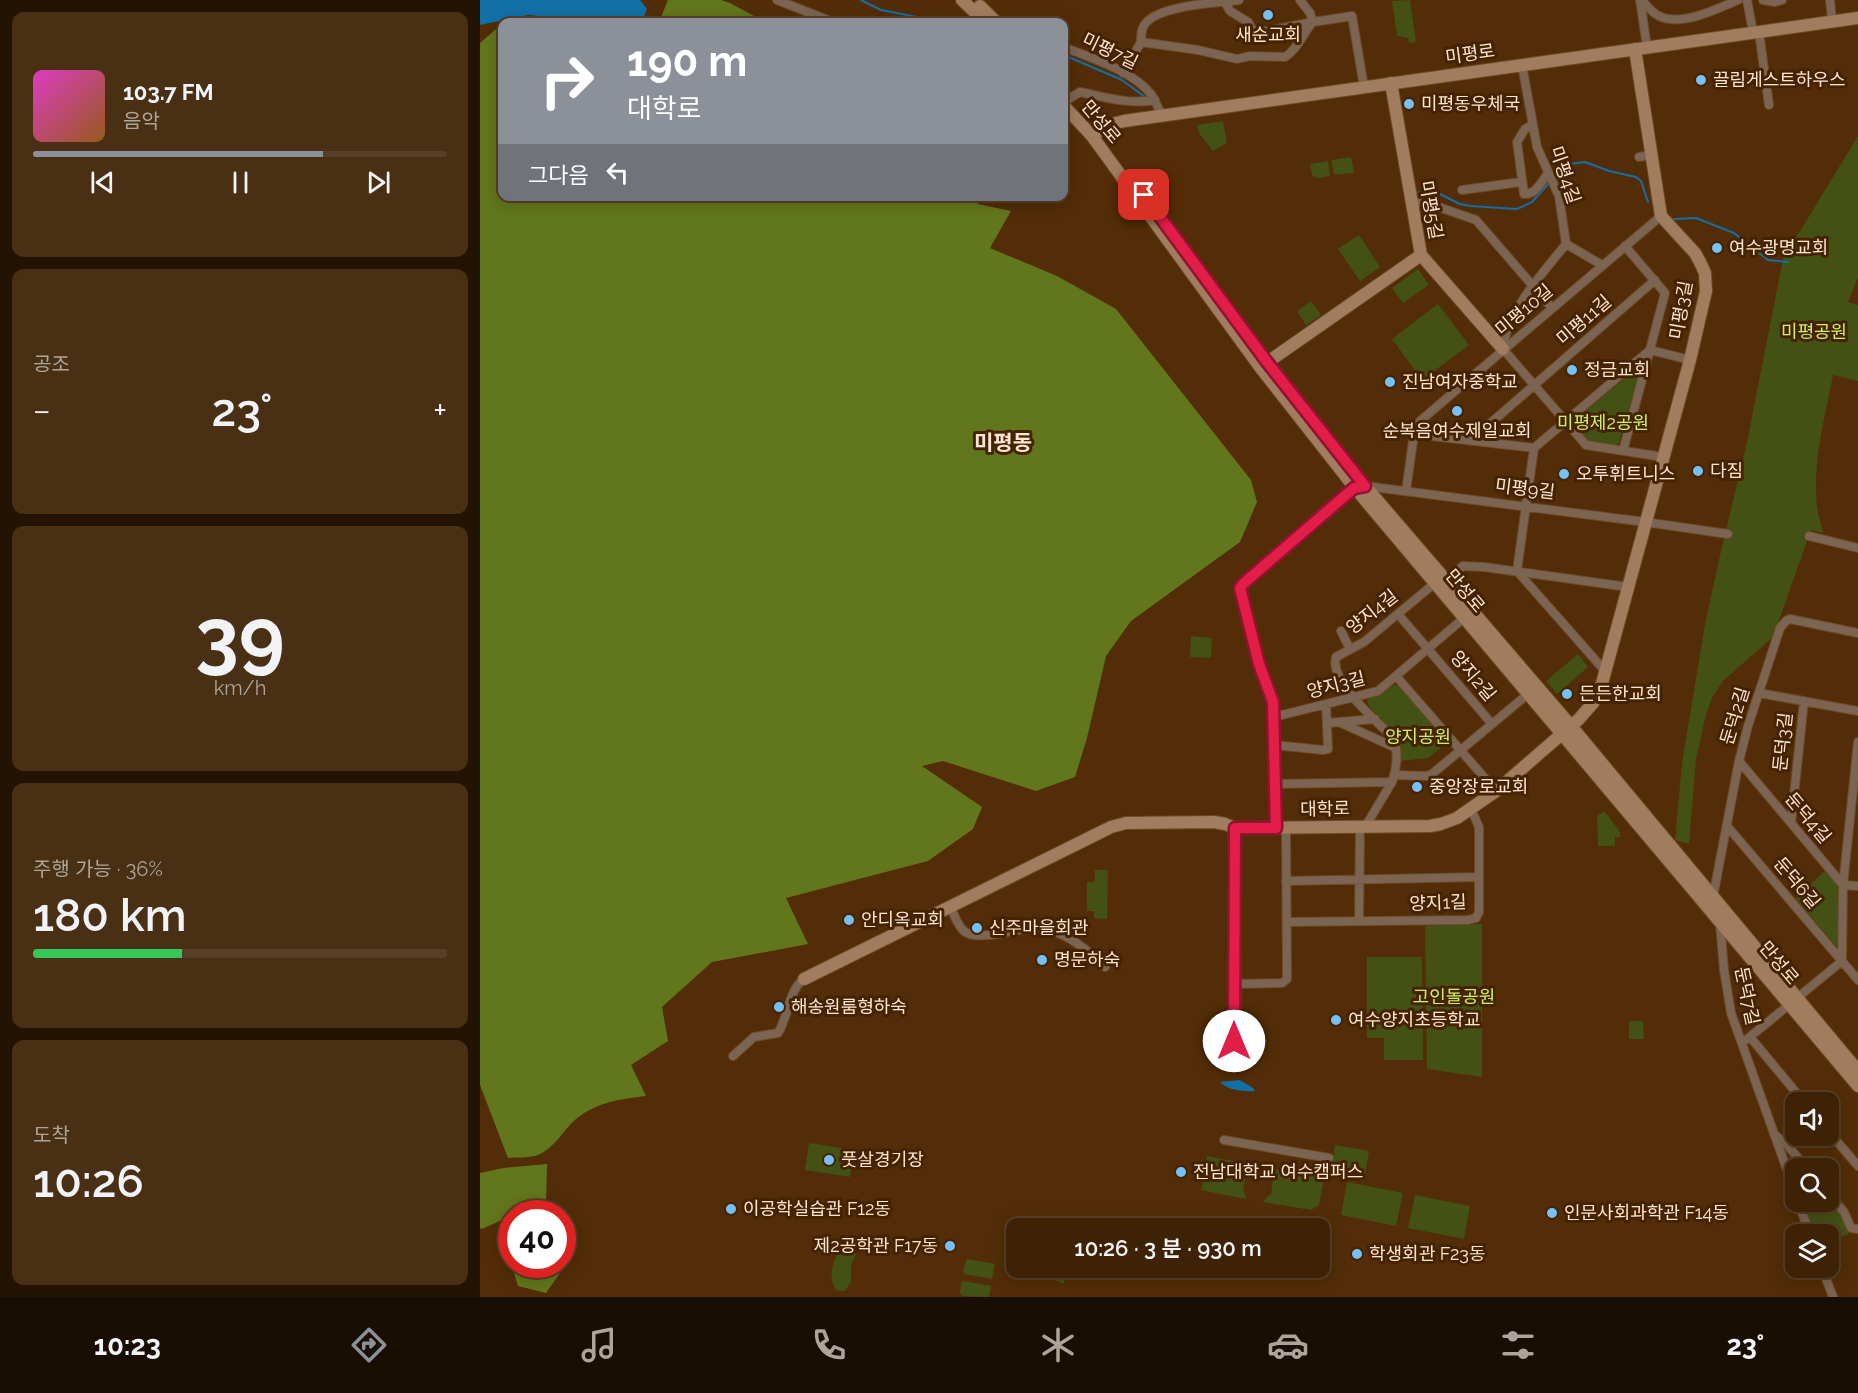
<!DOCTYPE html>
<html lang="ko">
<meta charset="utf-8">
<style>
:root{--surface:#3e2205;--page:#492f13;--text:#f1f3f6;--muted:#ada49a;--line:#573f27;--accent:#8c9099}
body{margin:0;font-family:Raleway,"Noto Sans KR",sans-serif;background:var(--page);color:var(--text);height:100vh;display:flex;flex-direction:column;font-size:22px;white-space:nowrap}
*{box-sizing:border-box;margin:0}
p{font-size:20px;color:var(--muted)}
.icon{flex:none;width:33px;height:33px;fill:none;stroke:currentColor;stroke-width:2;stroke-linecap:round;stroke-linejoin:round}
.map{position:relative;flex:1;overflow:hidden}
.details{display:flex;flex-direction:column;gap:12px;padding:12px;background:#221303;width:480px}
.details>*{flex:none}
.hud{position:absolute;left:18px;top:18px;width:570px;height:183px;border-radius:12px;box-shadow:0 3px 15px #0003,0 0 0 2px var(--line);background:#8c9099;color:#fff;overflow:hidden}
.tools{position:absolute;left:1305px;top:1092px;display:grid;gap:12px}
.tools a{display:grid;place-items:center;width:54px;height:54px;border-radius:12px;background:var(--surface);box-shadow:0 3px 15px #0003,0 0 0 2px var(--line);font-size:30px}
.speed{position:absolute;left:18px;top:1200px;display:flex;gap:12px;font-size:30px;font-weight:700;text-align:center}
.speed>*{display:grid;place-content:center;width:78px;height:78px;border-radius:50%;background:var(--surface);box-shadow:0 3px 15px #0003,0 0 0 2px var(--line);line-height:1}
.speed .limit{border:9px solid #d22;background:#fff;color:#111}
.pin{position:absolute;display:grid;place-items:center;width:51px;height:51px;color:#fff;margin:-26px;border-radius:12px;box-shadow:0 3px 9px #0006}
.me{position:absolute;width:66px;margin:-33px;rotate:0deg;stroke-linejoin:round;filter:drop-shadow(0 0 4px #0008)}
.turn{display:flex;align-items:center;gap:21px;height:126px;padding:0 30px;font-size:27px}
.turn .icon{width:78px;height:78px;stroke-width:2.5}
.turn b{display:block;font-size:42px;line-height:51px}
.then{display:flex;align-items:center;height:57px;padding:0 30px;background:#0003;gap:12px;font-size:22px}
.big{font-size:45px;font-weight:600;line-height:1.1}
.details .card{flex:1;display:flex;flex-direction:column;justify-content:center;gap:9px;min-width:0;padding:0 21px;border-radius:12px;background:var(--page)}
.details .dial{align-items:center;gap:0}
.dial b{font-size:78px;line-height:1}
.song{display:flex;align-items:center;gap:18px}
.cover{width:72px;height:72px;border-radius:9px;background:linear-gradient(135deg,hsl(310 70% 55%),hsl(30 70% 35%))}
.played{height:6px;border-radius:3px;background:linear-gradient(90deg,var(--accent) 70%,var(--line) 70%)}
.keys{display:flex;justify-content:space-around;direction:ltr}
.heat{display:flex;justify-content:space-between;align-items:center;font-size:33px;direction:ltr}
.charge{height:9px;border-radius:4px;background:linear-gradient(90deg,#34c759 36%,var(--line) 0)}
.trip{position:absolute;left:526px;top:1218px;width:324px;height:60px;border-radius:12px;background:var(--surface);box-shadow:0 3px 15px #0003,0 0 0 2px var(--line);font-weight:600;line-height:60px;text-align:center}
.tab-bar{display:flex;height:96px;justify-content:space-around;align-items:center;background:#190e02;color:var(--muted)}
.tab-bar .icon{width:42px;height:42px}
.tab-bar .selected{color:var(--accent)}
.tab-bar b{font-size:27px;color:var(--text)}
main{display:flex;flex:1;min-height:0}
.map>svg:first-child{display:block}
</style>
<main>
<section class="details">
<div class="card">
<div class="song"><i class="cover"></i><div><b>103.7 FM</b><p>음악</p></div></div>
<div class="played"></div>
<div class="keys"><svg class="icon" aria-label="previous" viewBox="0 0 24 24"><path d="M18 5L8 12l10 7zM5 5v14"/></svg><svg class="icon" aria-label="pause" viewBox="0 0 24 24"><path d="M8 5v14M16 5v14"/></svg><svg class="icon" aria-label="next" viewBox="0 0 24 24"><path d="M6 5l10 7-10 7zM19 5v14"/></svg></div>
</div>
<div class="card"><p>공조</p>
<div class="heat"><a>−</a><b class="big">23°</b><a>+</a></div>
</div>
<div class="card dial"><b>39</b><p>km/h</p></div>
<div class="card"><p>주행 가능 · 36%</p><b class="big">180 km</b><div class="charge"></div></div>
<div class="card"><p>도착</p><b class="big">10:26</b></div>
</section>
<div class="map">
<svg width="1378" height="1297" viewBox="0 0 1378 1297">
<rect width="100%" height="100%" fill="#522d07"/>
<!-- green -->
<path fill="#445114" d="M930,0L936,42L929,43L928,38L917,36L912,1Z
M743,121L747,143L733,151L719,133L717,125Z
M1378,136V277L1368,302L1378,305V381L1353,375C1345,418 1332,462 1337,506C1338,515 1341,524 1343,533L1331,530L1293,637L1243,681L1233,696L1226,714L1216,759L1209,844L1195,840L1202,763L1225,624L1241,551L1267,442L1303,259Z
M871,157L874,173L854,175L851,160Z
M848,161L850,176L837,178L832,175L830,164Z
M879,235L900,267L880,281L858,249Z
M938,269L949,285L923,303L912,288Z
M831,301L841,315L826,325L817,311Z
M958,304L989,345L942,380L912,339Z
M1155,371L1159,376L1139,443L1134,446L1108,442L1093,424V421L1153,372Z
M711,636L732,638L731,658L710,657Z
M1098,654L1108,667L1077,694L1066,681Z
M914,685L920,686L968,742L948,758L919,761L920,742L916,736L889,706L886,698L897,696Z
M1124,812L1126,813L1140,832V837H1135V846H1118L1117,817L1119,814Z
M1347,869L1360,885L1359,944L1356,946L1315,898Z
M615,870H628L627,919L614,918V911H607V882H615Z
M1002,924V1077L947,1069L945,926Z
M887,957H942L943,1060H904V1038H887Z
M1149,1021H1163L1164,1039H1149Z
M329,1143L374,1150L370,1177L325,1170Z
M855,1145L889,1151L884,1181L851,1175Z
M727,1156L780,1166L779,1170H775L766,1175L763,1188L766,1199L721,1190Z
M783,1167L844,1178L839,1205L831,1210L783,1202L784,1200L791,1194L793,1180L787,1172L783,1171Z
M867,1182L923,1193L916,1226L861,1215Z
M935,1195L990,1206L984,1239L928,1228Z
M1349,1199L1360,1213L1369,1234L1349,1241L1348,1234H1334L1322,1202H1348Z
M371,1245L376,1254L371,1266V1282L365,1291H357C346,1279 353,1254 366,1246Z
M487,1259L515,1264L512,1279L484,1274L483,1271Z
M547,1268L580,1270L585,1275L584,1284C572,1277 558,1279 545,1275Z
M484,1281L511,1286L509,1297L482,1296L480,1293L481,1283Z"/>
<!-- forest -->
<path fill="#62761b" d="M188,0H241L250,3L285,22H179Z
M22,28V196H492L498,204L531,211L510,248L577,276L636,309L771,480L777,502L760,542L651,621L626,656L607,738L595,777L556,791L463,761L442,766L502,807L493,829L448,861L306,898L328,944L232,962L182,1007L188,1041L151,1065L166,1096C141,1099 117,1102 96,1119C83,1130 74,1150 55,1156C47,1158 36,1157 28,1158L0,1085V43L15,30Z
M67,1164L66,1204L69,1213L32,1214V1264H82L83,1257L85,1266L66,1293L38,1286L24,1240L28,1227L24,1219L2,1229L0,1228V1173L23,1168Z"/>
<!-- water -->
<path fill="#1370a6" d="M0,0H160L167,9L162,22H88L82,16L68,17L48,15L0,25Z
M760,1080L773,1088L775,1091C764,1092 747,1090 740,1082Z"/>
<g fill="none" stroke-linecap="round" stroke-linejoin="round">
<!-- stream -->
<path stroke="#1370a6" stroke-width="2" d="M381,0L401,10L463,22
M584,55L642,80L665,97
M1073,177L1079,170L1090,164L1105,162L1129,171L1156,177L1161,181L1168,202
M934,193L954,191L980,204L990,206L1037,209L1052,202L1070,182
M1194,219L1216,218L1254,233L1288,260L1308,262"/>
<!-- street casing -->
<g stroke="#6d4a27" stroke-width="10">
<path id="street" d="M297,0L353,22
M1160,0L1167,47
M1162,0C1167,6 1172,13 1179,16C1201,27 1237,9 1258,0
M1267,0L1273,32
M1283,0L1295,2L1302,0
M1350,0L1352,21
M745,2L750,11L768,22L773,31L782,32L833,22L830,13L820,0
M1279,32L1289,105
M661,42C661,35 661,29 665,24C679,5 736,3 759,0
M584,47C612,59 650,69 671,94C675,100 678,108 682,115
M1042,65L1057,147L1079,196L1086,244C1062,274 1027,311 1023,349L1106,445L1183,457
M643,73L661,42L718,50L757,59L770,56L805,57C817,50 823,33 833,22L872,16L884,87
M587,100L600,92C624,97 650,105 675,100
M1052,125L1045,129L1037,142L1044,194C1055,195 1062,182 1068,173
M1159,157L1171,155
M982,190L1041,182
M932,202L950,204L996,220L1072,308
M1086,244L1122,265
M1170,350L1210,360
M934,434L1054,448
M990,441L1175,280
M1143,451L1185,293L1145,246
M926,491L934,434L940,421L1181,216
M1329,536L1378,548
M1037,571L1054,448L1170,350
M1037,571L1125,671
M918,614L1012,724
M861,631L870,649
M916,676L1016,791
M1279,693L1378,711
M794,717L898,691L984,618
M859,722L916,748
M847,723L895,719
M794,745L843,750L848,749L846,704
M1259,761L1363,885L1378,886
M915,775L947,776L952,774L1048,694
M795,784L912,782
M1311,823L1324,701
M1247,826L1378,980
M885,827L912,782C917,769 919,750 912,737C896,720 849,682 856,657L884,642L955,583L964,580L983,566L1004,567L1148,587
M796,828L793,702L779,664L760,588L763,583L875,488L885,486L1165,522L1248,534
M806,881L999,877
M1233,897L1259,761L1268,726L1300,628L1306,621L1310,619L1378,633
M470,906C474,914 477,925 484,931C497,943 540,927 557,928C583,929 608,950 625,967
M879,921L880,827
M807,922L988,920L996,918L999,912V827L991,809
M1240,923L1244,970L1251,1013L1316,1195
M755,984L802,983L807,979L806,828
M1317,998L1362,961L1363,885L1378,742
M1270,1037L1324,1102
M1266,1040L1310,1004
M253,1056L274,1037L298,1033C308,1018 309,989 324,979
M1348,1131L1378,1166
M1294,1134L1307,1145L1327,1168
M744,1140L849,1158
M1348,1193L1364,1212L1371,1228L1378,1229
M1318,1202L1330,1234
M1342,1268L1353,1297"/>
</g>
<!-- secondary casing -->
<g stroke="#6d4a27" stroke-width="14">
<path id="secondary" d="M482,0L505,22
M500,6L516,22
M911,83L941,255L1023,349
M584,106L612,136L780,367L875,488L1378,1086
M612,136L628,125L644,121L1378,18
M781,354L885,486L1091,726L1378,1071
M782,366L941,255
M324,979L619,833L631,827L646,823L734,822L745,824L755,828L950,826L961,824L977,818L1016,791L1099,719L1113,703L1121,687L1210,360L1226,291L1225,273L1220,262L1215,253L1181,216L1155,49
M755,1041V828"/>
</g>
<!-- street -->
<use href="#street" stroke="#7b6452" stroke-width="8"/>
<!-- secondary -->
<use href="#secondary" stroke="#a17d5f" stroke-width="12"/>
</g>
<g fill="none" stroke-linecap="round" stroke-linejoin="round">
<!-- route casing -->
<g stroke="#92132f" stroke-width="15">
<path id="route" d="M664,195L787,362L885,486L874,488L764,583L760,588L779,664L793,702L796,828H755L754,1041"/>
</g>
<!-- route -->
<use href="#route" stroke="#e11d48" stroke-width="10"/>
</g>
<!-- markers -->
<g fill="#75c0f6" stroke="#462300" stroke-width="2">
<circle cx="788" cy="15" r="6"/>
<circle cx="1221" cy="80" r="6"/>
<circle cx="929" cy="104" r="6"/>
<circle cx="1237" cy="248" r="6"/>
<circle cx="1092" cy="370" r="6"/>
<circle cx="910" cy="382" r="6"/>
<circle cx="977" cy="411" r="6"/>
<circle cx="1218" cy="471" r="6"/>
<circle cx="1084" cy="474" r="6"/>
<circle cx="1087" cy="694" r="6"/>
<circle cx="937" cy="787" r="6"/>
<circle cx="369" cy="920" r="6"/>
<circle cx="497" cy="928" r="6"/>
<circle cx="562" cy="960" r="6"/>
<circle cx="299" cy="1007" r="6"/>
<circle cx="856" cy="1020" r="6"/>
<circle cx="349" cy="1160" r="6"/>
<circle cx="701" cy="1172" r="6"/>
<circle cx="251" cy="1209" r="6"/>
<circle cx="1072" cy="1213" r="6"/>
<circle cx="470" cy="1246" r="6"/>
<circle cx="877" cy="1254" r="6"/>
</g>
<g text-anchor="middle" stroke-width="6" stroke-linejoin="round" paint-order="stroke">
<!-- poi labels -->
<g font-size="18" fill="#fce5d2" stroke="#462300" text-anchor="start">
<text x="788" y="41" text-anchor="middle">새순교회</text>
<text x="1233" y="86">끌림게스트하우스</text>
<text x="941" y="110">미평동우체국</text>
<text x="1249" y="254">여수광명교회</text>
<text x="1104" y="376">정금교회</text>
<text x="922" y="388">진남여자중학교</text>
<text x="977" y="437" text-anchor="middle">순복음여수제일교회</text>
<text x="1230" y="477">다짐</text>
<text x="1096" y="480">오투휘트니스</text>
<text x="1099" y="700">든든한교회</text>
<text x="949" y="793">중앙장로교회</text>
<text x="381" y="926">안디옥교회</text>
<text x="509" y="934">신주마을회관</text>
<text x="574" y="966">명문하숙</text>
<text x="311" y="1013">해송원룸형하숙</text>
<text x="868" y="1026">여수양지초등학교</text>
<text x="361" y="1166">풋살경기장</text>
<text x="713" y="1178">전남대학교 여수캠퍼스</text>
<text x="263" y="1215">이공학실습관 F12동</text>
<text x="1084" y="1219">인문사회과학관 F14동</text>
<text x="458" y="1252" text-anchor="end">제2공학관 F17동</text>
<text x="889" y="1260">학생회관 F23동</text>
</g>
<!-- street labels -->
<g font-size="18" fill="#fce5d2" stroke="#462300">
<text transform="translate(630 51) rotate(26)" y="6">미평7길</text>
<text transform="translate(990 54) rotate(-8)" y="6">미평로</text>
<text transform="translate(621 122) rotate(50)" y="6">만성로</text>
<text transform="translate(1085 175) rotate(71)" y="6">미평4길</text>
<text transform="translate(951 210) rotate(80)" y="6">미평5길</text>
<text transform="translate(1044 310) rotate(-40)" y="6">미평10길</text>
<text transform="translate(1201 310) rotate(-80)" y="6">미평3길</text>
<text transform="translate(1104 320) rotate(-41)" y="6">미평11길</text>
<text transform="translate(1045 489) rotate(7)" y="6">미평9길</text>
<text transform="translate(985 591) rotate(50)" y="6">만성로</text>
<text transform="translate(892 612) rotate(-38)" y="6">양지4길</text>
<text transform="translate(993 676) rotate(50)" y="6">양지2길</text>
<text transform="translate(856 685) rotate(-14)" y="6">양지3길</text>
<text transform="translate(1255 716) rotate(-73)" y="6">둔덕2길</text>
<text transform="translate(1303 742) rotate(-84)" y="6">둔덕3길</text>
<text transform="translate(845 809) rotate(-1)" y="6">대학로</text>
<text transform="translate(1328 818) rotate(50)" y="6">둔덕4길</text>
<text transform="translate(1317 883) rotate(50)" y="6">둔덕6길</text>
<text transform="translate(958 903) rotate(-2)" y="6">양지1길</text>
<text transform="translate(1299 963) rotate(50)" y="6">만성로</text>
<text transform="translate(1267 996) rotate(78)" y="6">둔덕7길</text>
</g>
<!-- park labels -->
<g font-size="18" fill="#cef05e" stroke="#462300">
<text x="1334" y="338">미평공원</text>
<text x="1123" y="429">미평제2공원</text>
<text x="938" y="743">양지공원</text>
<text x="974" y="1003">고인돌공원</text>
</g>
<!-- quarter labels -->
<g font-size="21" font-weight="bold" fill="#fce5d2" stroke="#462300">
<text x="523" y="450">미평동</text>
</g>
</g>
</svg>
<div class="tools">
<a><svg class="icon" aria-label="sound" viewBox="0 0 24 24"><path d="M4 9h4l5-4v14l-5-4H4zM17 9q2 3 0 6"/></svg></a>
<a><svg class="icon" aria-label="search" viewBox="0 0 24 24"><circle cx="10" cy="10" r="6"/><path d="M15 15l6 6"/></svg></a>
<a><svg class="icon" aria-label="layers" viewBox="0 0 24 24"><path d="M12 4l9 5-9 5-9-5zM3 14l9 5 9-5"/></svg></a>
</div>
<div class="speed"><div class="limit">40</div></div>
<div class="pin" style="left:664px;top:195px;background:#d93025"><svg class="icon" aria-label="arrive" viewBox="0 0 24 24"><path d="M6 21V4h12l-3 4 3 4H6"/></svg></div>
<svg class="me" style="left:754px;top:1041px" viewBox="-20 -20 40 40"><circle r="19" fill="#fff"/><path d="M0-13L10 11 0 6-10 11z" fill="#e11d48"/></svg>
<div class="trip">10:26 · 3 분 · 930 m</div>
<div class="hud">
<div class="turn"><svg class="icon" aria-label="right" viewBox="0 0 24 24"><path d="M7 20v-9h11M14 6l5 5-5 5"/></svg><div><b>190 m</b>대학로</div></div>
<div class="then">그다음<svg class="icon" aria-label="left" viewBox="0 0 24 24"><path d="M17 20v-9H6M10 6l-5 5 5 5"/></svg></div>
</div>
</div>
</main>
<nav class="tab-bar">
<b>10:23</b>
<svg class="icon selected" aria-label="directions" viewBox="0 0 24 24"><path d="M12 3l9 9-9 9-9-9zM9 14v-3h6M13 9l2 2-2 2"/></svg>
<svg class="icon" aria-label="music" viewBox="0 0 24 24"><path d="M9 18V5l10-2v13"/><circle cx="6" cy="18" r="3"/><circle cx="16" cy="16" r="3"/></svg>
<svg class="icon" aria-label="phone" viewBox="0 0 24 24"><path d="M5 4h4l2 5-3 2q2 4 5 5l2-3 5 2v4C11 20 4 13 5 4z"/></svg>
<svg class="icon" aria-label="climate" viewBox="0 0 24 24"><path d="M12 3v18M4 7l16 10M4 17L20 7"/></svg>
<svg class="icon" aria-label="car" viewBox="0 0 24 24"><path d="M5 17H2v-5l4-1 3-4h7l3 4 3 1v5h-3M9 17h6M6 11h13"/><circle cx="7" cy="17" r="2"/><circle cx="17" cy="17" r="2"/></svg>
<svg class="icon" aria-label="filters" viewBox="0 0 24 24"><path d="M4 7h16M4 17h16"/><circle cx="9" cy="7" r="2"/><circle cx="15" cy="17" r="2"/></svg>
<b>23°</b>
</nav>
